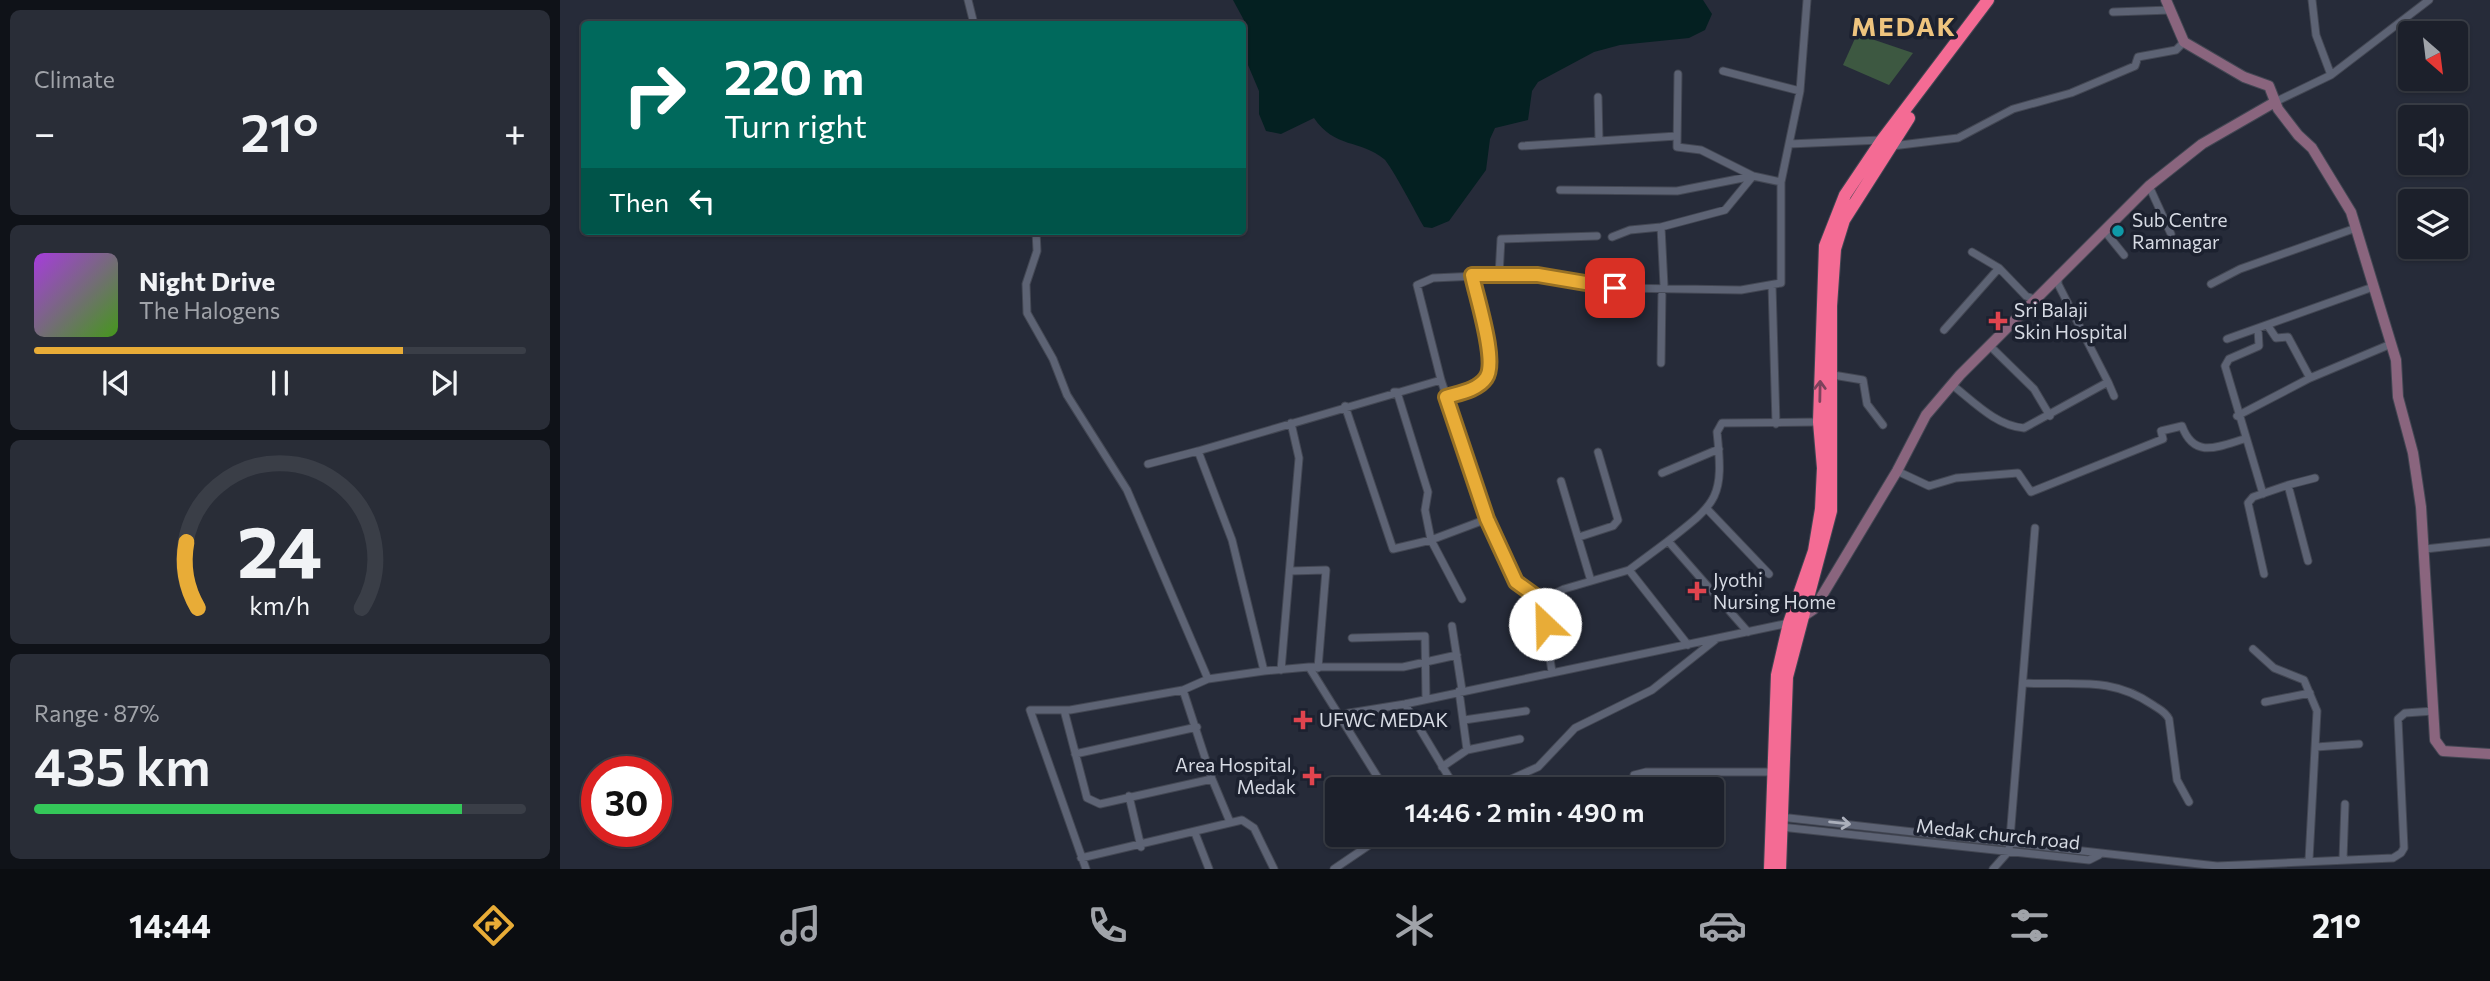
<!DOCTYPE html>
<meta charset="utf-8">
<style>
:root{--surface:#1c202b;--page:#292d37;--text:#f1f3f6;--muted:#a0a3a9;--line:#3a3e47;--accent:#e8ac37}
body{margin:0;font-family:Commissioner,sans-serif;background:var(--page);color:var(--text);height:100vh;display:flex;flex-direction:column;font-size:26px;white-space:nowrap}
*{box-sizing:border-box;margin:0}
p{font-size:23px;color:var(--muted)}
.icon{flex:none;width:38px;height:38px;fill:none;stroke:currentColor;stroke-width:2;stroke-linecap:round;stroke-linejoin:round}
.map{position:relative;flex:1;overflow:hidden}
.details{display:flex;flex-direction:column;gap:10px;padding:10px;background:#0f1218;width:560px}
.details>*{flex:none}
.guide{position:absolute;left:21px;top:21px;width:665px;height:214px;border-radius:7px;box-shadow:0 2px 5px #0004,0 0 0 2px var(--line);background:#00695c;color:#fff;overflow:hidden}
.needle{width:46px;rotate:152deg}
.fabs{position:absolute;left:1838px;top:21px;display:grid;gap:14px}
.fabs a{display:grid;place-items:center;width:70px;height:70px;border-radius:7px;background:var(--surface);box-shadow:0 2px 5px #0004,0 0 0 2px var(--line);font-size:35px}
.speed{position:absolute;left:21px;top:756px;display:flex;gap:14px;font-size:35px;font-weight:700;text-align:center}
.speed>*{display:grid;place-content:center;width:91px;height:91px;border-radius:50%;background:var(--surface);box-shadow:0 2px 5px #0004,0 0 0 2px var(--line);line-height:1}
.speed .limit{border:10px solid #d22;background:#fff;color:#111}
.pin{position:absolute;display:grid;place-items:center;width:60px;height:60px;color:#fff;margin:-30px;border-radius:14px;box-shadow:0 4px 10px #0006}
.me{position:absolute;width:77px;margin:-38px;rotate:336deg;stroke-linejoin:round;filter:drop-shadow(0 0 5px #0008)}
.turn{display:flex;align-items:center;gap:24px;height:147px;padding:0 28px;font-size:32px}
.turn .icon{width:91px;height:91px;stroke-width:2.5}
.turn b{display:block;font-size:49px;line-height:60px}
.then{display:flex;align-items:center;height:66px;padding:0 28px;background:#0003;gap:14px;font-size:26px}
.big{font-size:52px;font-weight:600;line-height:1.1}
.details .card{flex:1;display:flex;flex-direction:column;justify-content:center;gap:10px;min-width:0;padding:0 24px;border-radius:10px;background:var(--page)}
.details .dial{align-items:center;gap:0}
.dial svg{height:182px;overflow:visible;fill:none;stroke:var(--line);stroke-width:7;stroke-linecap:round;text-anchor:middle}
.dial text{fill:var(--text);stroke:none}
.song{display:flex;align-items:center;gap:21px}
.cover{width:84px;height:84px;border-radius:10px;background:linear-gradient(135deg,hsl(280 70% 55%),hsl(100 70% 35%))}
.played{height:7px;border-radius:4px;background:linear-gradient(90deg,var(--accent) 75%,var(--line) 75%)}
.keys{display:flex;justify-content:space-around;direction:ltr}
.heat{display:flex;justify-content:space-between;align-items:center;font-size:38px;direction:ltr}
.charge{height:10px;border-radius:5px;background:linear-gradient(90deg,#34c759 87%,var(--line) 0)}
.trip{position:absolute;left:765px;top:777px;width:399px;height:70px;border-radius:7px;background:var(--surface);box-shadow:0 2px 5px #0004,0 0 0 2px var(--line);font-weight:600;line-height:70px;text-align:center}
.tabs{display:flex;height:112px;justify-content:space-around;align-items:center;background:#0b0d11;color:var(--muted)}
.tabs .icon{width:49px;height:49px}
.tabs .on{color:var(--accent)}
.tabs b{font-size:32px;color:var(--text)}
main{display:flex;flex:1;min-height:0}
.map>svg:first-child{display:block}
</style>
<main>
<section class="details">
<div class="card"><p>Climate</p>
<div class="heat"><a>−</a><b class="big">21°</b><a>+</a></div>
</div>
<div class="card">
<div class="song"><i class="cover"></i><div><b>Night Drive</b><p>The Halogens</p></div></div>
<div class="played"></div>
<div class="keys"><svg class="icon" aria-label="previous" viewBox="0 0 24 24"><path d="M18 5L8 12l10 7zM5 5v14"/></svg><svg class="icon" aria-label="pause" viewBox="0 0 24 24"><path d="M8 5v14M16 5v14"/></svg><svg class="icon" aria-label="next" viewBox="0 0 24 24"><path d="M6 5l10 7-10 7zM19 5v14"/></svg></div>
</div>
<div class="card dial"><svg viewBox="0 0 100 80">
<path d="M14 69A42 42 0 1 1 86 69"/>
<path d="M14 69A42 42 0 0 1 9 40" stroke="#e8ac37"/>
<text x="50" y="56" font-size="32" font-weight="700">24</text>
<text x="50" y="72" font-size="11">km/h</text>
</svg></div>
<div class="card"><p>Range · 87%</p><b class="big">435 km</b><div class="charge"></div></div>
</section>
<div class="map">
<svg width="1930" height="869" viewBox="0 0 1930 869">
<rect width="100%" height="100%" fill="#262b39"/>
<!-- green -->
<path fill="#3d5841" d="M1297,34L1353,53L1329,85L1283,65Z"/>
<!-- water -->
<path fill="#042021" d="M673,0H1143L1152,14L1145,30L1129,38L1060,45L1034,52L978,82L972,91L968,120L935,128L930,139L926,170L889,221L872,228L864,227C857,215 831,165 824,159C801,140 774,148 754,118L721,134L706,131L699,114V91L685,58L686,24Z"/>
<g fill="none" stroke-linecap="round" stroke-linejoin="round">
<!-- street casing -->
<g stroke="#434753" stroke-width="9">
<path id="street" d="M408,0L414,24
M1752,0L1756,35L1771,75
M1553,12L1611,10
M1163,71L1240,91
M1038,97L1039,141
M1715,102L1771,75L1869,0
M1229,144L1321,140
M962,146L1117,136
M1332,146L1398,138L1453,109L1511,93L1575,66L1578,57L1616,50L1624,42
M1589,186L1611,234
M1000,190L1117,191L1193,176L1221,182
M1549,226L1547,234L1564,255
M476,231L477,251L466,284L467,313L493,359L507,395L567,490L648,679
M1052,237L1070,230L1101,227
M1412,252L1439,268L1466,296L1474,299
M939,275L941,239L1037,236
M1651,284L1680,269L1796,228
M1212,285L1216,424
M1708,326L1716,338L1728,337L1750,378
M1698,329L1699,346L1669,359L1665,366L1703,494
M1384,330L1439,268
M1667,339L1813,287
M1429,345L1474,389L1490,416
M1101,363L1102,289L1104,286L1101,227L1165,210L1193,176L1141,150L1117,147L1118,74
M1273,375L1303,380L1307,404L1323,425
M1548,382L1554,396
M1391,384C1413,401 1436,426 1464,428L1548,382L1498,284V275
M834,392H837L868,492L865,510L871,540L902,599
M886,396L917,385L929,371V348L912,275
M785,406L833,549L871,540L927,519L956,582L981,600
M1677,416L1750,378L1831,344
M588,464L638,451
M1337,471L1369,486L1396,478L1458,473L1471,492L1603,439L1601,431L1622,426C1634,459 1658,447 1684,439
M1102,473L1159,449
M1001,481L1031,581
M1728,485L1755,478
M1148,510L1209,574
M927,519L881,380L857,285L873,278L939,275H978L1060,288L1181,290L1221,283V182L1240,91L1247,0
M1019,537L1053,526L1058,520L1038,452
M1865,549L1930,542
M1069,570L1128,645
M730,571L766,570L758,668
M1704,574L1688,503L1693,497L1728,485L1748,561
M892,626L902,690
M1188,632L1108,541C1158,502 1164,498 1157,432L1162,423L1259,422
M792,638L865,636L866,699
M1693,649L1714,668L1744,680L1757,711L1749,860
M749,667L704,671L672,540L638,451L881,380
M721,670L739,458L731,423
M992,672L981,600L1004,589L1069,570L1108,541
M1463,683C1512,686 1550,675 1593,705C1600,710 1605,711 1609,719L1617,780L1629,802
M623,690L652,779L670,822
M899,691L907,750
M1705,702L1750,693
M845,704L896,789
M504,710L527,798L540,804L652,779
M777,715L845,704L1229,623
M904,720L966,711
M1756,747L1799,744
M515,754L637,727
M882,767L907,750L960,739
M825,789L749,667H843L897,655
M929,789L978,767L1015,728L1092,690L1155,640
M1073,789L1074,775L1086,772H1214
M569,796L581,847
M1220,817L1657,866L1833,858L1841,853L1844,848L1838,719L1845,713L1874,711
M1221,827L1529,860L1539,855
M635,833L649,869
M521,858L682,820L694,828L714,869
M1783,859L1785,804
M526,869L470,710H510L623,690L648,679L704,671
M774,869L824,835
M1433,869L1449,851L1475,528"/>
</g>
<!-- secondary casing -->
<g stroke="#434753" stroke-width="12">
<path id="secondary" d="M1606,0L1624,42L1684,77L1709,86L1718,109L1738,135L1752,148L1791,212L1836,360L1838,397L1853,453L1861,507L1875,740L1883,751L1930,754
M1239,619L1254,609L1337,471L1366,415L1400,375L1589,186L1642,144L1715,102"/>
</g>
<!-- highway casing -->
<g stroke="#434753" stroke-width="14">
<path id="highway" d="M1210,869L1217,675L1229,623L1254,551L1261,509L1263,468L1259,422L1265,246L1285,195L1322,140L1428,0
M1220,869L1227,677L1271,511V306L1275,249L1284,220L1349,118"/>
</g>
<!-- street -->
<use href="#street" stroke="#5d6374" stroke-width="7"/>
<!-- secondary -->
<use href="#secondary" stroke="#8a657e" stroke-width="10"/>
<!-- highway -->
<use href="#highway" stroke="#f46b94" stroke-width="12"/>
</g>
<!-- one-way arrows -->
<defs><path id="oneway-shaft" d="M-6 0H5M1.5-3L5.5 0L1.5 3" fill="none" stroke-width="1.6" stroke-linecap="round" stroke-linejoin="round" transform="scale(1.75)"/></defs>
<use stroke="#7d425c" href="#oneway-shaft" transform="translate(1260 391) rotate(-89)"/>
<use stroke="#acb0bc" href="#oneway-shaft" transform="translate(1280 823) rotate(6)"/>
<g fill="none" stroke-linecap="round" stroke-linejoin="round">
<!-- route casing -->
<g stroke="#977024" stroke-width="18">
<path id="route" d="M985,624L981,600L956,582L927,519L886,397C899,393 918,390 926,378C938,362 916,296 912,275H978L1055,288"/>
</g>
<!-- route -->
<use href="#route" stroke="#e8ac37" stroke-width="12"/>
</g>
<!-- markers -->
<circle fill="#0f9aa8" stroke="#1c212f" stroke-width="2.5" cx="1558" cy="231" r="7"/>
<g fill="#e0444e" stroke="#1c212f" stroke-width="2.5">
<path d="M1434.5 310.5h7v7h7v7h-7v7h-7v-7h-7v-7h7z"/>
<path d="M1133.5 580.5h7v7h7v7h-7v7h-7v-7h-7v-7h7z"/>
<path d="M739.5 709.5h7v7h7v7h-7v7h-7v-7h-7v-7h7z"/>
<path d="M748.5 765.5h7v7h7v7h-7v7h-7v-7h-7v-7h7z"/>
</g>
<g text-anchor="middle" stroke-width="7" stroke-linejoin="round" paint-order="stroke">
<!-- poi labels -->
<g font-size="19" fill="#d6dae3" stroke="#1c212f" text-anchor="start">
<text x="1572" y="227">Sub Centre<tspan x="1572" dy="22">Ramnagar</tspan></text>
<text x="1454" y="317">Sri Balaji<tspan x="1454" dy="22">Skin Hospital</tspan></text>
<text x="1153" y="587">Jyothi<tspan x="1153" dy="22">Nursing Home</tspan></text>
<text x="759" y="727">UFWC MEDAK</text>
<text x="736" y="772" text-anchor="end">Area Hospital,<tspan x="736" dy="22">Medak</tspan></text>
</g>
<!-- street labels -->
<g font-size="19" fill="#d6dae3" stroke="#1c212f">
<text transform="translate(1438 834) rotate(6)" y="7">Medak church road</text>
</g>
<!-- district labels -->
<g font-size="26" font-weight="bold" letter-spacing="2" fill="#eec47e" stroke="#1c212f">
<text x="1344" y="36">MEDAK</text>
</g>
</g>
</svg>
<div class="fabs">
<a><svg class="needle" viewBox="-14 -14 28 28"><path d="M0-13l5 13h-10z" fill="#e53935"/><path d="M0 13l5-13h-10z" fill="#a0a3a9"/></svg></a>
<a><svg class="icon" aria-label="sound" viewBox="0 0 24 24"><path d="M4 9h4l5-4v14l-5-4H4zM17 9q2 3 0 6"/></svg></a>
<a><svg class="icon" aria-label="layers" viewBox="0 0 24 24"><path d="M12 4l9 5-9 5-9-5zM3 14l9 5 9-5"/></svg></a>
</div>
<div class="speed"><div class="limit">30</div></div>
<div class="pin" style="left:1055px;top:288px;background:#d93025"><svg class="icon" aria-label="arrive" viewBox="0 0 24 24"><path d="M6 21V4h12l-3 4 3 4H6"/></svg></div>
<svg class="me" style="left:985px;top:624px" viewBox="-20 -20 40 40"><circle r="19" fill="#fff"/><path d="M0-13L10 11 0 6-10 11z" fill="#e8ac37"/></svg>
<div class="trip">14:46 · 2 min · 490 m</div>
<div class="guide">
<div class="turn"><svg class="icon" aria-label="right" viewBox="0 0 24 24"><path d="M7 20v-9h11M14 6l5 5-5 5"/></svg><div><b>220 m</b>Turn right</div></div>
<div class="then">Then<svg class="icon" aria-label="left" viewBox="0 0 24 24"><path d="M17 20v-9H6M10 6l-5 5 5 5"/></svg></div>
</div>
</div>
</main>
<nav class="tabs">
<b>14:44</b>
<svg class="icon on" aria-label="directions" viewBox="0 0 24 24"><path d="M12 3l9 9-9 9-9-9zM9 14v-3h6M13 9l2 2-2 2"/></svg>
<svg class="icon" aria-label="music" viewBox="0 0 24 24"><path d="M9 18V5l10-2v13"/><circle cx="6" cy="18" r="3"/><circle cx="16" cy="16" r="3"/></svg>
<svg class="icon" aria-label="phone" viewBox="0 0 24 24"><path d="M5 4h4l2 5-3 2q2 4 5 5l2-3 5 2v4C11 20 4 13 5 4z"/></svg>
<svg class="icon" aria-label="climate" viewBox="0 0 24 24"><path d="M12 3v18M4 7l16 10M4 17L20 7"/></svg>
<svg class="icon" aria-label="car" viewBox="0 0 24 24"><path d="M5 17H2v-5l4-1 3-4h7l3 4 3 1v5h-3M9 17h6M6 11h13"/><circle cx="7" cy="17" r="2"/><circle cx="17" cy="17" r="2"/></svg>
<svg class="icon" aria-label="filters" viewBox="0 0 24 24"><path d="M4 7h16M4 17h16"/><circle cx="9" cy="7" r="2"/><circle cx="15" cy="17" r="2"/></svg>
<b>21°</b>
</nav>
